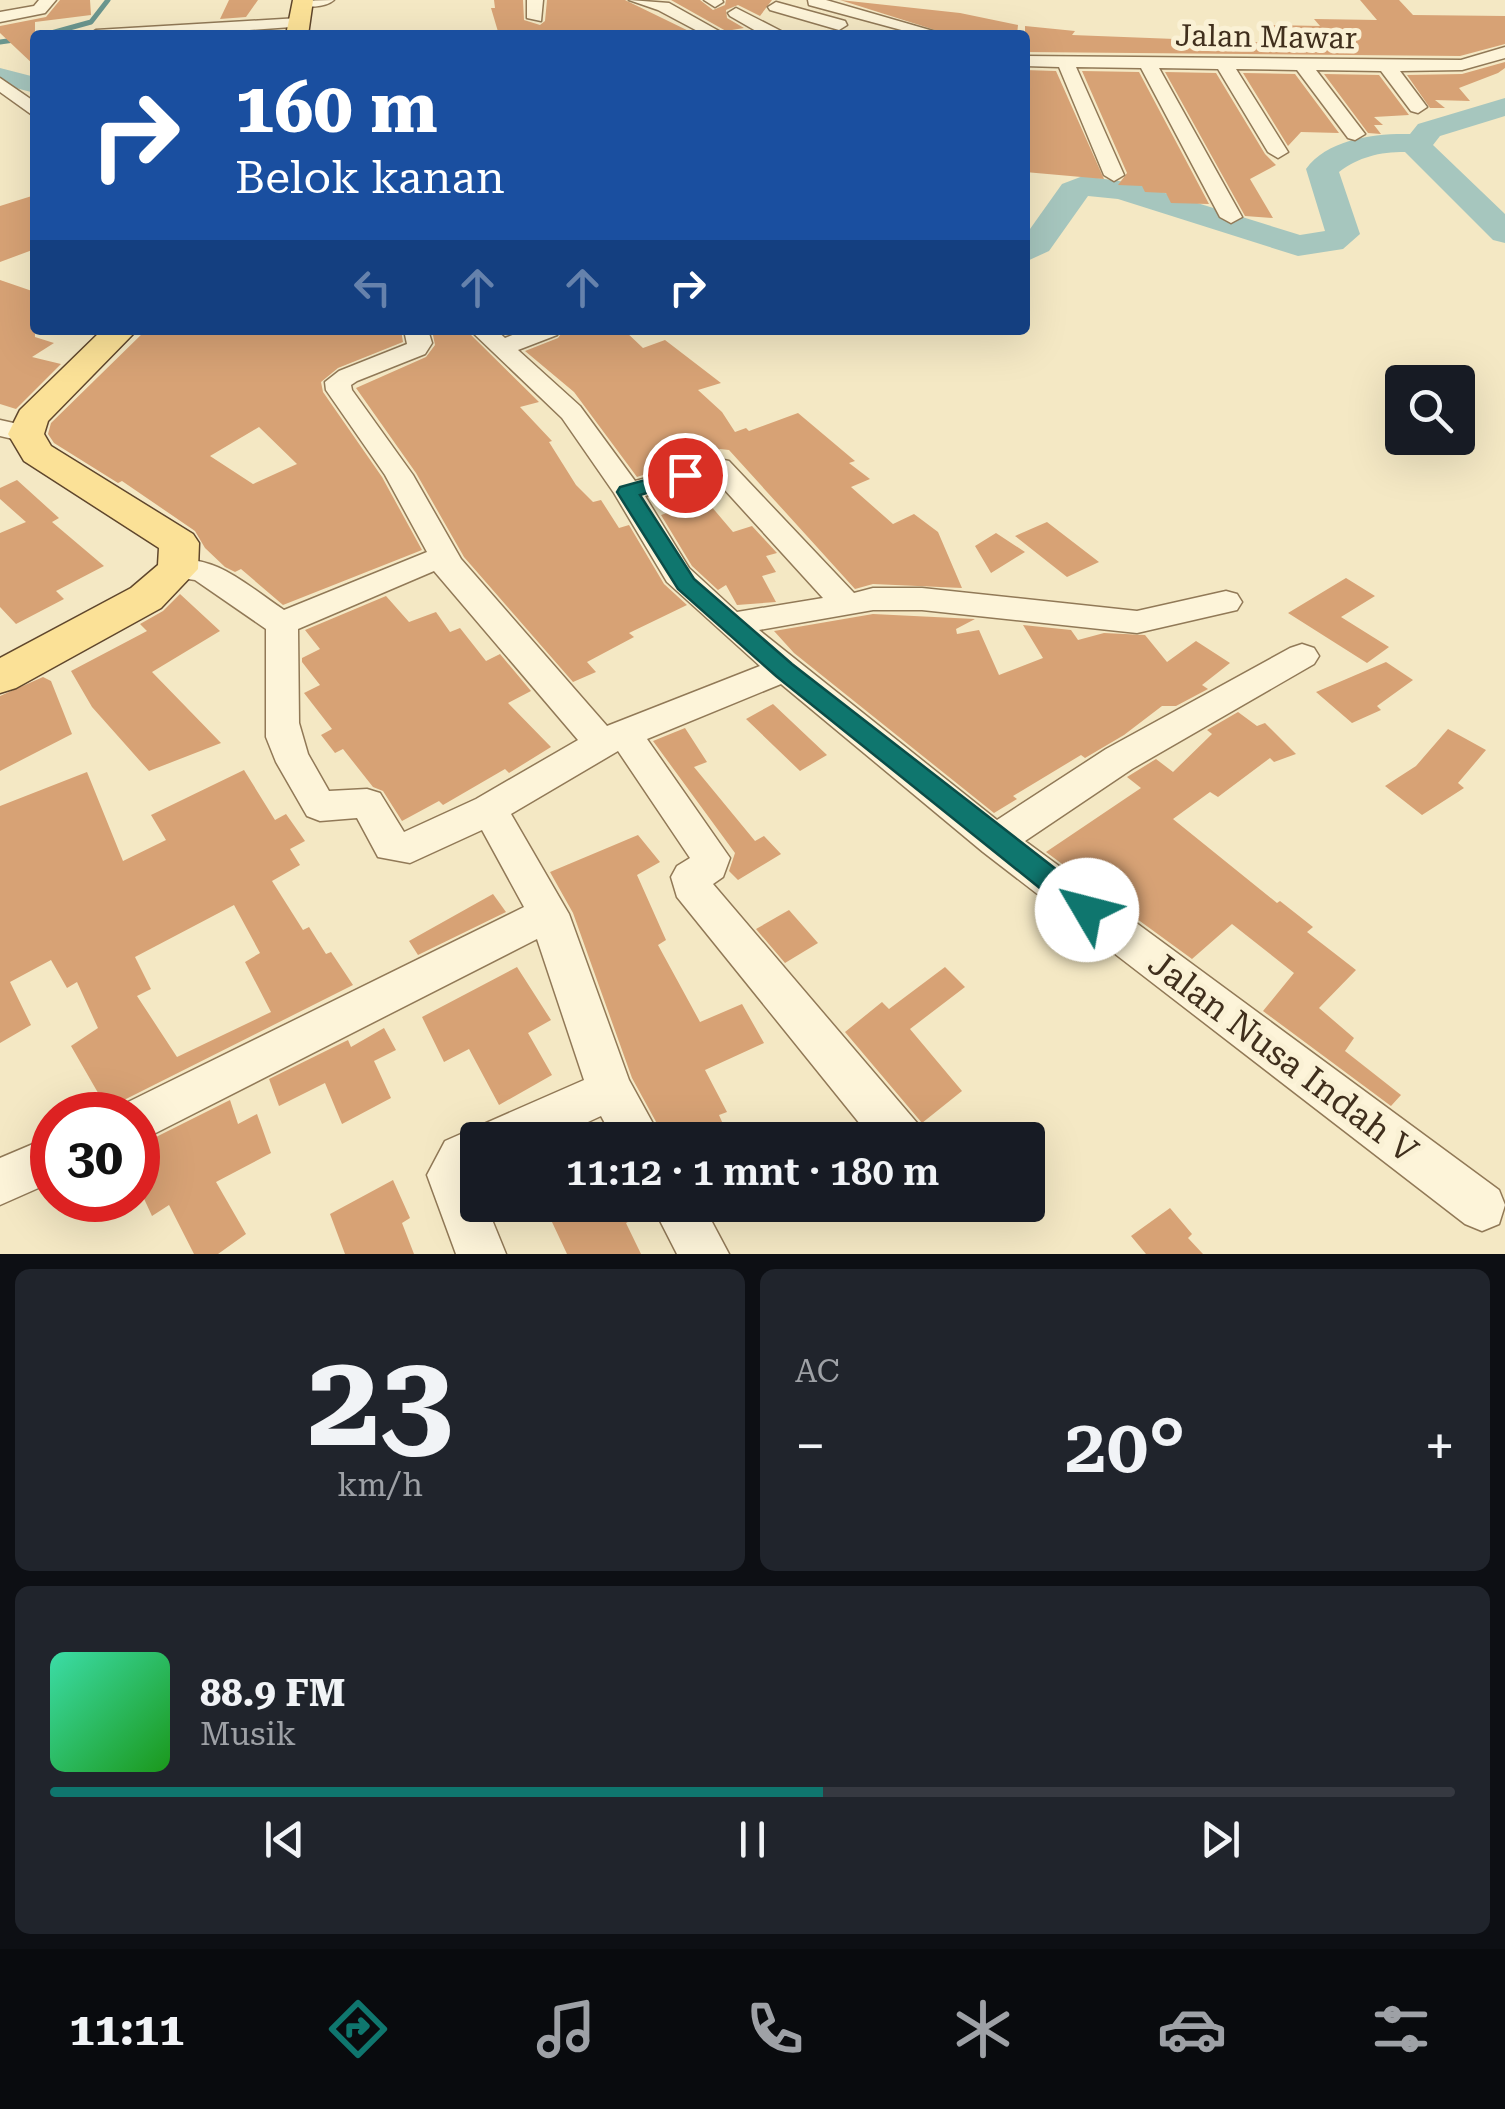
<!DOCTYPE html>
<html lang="id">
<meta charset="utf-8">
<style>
:root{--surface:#171b24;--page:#20242c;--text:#f1f3f6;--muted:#9ea1a6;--line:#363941;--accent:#0f766e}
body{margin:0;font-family:"Roboto Serif",serif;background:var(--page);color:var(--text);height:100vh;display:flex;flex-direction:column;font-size:38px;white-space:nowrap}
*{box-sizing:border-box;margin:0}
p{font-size:32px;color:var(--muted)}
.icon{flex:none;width:55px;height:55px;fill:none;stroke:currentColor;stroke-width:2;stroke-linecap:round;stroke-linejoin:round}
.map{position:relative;height:1254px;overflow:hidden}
.side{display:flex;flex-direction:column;gap:15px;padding:15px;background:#0d0f14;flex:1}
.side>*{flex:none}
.banner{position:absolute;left:30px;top:30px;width:1000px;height:305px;border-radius:10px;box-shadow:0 10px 40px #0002;background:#1a4fa0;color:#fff;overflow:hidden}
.tools{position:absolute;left:1385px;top:365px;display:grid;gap:20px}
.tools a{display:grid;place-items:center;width:90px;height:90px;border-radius:10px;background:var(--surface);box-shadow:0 10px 40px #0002;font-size:50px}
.speed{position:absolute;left:30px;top:1092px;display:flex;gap:20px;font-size:50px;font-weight:700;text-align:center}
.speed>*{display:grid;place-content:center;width:130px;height:130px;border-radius:50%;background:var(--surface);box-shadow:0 10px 40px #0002;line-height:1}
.speed .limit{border:15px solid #d22;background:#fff;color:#111}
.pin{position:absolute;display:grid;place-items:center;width:85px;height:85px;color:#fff;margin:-42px;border:5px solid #fff;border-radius:50%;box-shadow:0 2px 10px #0007}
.me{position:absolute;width:110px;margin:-55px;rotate:307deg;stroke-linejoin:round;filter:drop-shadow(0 0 8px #0008)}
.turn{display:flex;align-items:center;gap:35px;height:210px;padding:0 40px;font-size:45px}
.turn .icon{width:130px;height:130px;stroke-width:2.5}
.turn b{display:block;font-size:70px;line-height:85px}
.lanes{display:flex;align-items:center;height:95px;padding:0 40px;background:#0003;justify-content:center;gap:50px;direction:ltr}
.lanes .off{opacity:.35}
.big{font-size:75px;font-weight:600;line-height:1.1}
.side .card{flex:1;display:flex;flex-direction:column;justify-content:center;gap:15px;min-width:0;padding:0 35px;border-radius:15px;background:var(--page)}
.side .dial{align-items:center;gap:0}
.dial b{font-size:130px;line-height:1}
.song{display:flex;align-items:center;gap:30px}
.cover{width:120px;height:120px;border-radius:15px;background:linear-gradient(135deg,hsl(160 70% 55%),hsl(120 70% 35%))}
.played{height:10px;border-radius:5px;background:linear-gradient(90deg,var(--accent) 55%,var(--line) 55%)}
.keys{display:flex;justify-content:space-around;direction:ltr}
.heat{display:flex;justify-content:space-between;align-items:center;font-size:55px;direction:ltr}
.side .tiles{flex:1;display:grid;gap:15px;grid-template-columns:1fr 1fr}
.card:last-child{grid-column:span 2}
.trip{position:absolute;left:460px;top:1122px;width:585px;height:100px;border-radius:10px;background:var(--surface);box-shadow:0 10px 40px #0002;font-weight:600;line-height:100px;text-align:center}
.dock{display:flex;height:160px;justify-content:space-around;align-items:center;background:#090b0e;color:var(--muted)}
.dock .icon{width:70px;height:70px}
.dock .selected{color:var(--accent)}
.dock b{font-size:45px;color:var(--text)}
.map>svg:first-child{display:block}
</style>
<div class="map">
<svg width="1505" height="1254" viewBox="0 0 1505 1254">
<rect width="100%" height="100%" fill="#f4e8c4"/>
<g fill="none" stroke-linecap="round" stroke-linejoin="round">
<!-- stream -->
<path stroke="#6b968e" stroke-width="5" d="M44,35L91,22L108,0
M0,42L35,37"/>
<!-- river -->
<path fill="#a6c6be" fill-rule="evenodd" d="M0,68L35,77V93L0,84Z
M1505,98V116L1440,136L1433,145L1505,214V243L1493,240L1405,152C1379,152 1359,157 1339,172L1360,234L1343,249L1298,256L1118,199L1088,196L1049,251L1025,262V236L1062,184L1083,176L1133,183L1300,235L1325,231L1306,169C1327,139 1376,133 1410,134L1418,124Z"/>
</g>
<!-- building -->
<path fill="#d7a275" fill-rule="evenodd" d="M60,0H90L91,15L35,22V66L0,33V26L46,17Z
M229,0H258L246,17L220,19Z
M494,0H523L524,20L540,25L545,21L547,0H625L697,35H499L491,8H495Z
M671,0H700L713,10L725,5L726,0H772L760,16L738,5L726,10L727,18L744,28L726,31Z
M840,0L960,13L1018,25L1017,35H951Z
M1360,0H1399L1413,15L1505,16V44L1460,56L1025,52V26L1075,31L1072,35L1279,43L1267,25L1320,26L1314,19L1377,20Z
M1505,62V68L1498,73L1459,88L1470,101L1435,100L1445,108H1430L1407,75L1462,74Z
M1025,70L1056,71L1104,179L1025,172Z
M1082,71L1139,72L1209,204L1171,203L1166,193L1145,192L1142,186L1118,185L1127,173Z
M1165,72L1216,73L1265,154L1276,165L1250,179L1273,218L1245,216Z
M1243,73L1295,74L1339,133L1301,132L1288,146Z
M1324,74L1379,75L1409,115L1374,117L1383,125H1374L1381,134L1368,133Z
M35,195V249L0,262V206Z
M0,280L35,292V337L54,343L32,357L61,364L16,409L0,404Z
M146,330H401L403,342L338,368L321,382L323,392L382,477L422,550L283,605L241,569L235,572L225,567L205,548L195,531L122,481L118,483L54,443L48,434L51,423ZM259,427L297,464L253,484L210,456Z
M432,330H466L539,402L520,407L552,441L549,442L576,485L593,502L601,500L619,528L629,525L664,584L687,605L629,633L634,637L587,662L596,672L573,682L464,557L416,473L356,388L426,357L435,345Z
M564,330H624L643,348L665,340L721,383L698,390L722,412L735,432L746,428L749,431L798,413L855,461L849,463L870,479L851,487L893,524L914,514L938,532L962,588L873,584L855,589L729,450L720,449L637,477L574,392L525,351L558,338Z
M17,480L59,518L52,522L104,566L56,591L64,599L16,624L0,607V533L26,522L0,499V488Z
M694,486L733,532L752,526L777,553L766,556L776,572L762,576L776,602L737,605L726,585L718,590L692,566L661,515L667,513L653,498Z
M1047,522L1099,562L1067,577L1015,536Z
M996,533L1025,552L991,573L975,546Z
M1346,578L1375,596L1341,617L1389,647L1367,663L1288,613Z
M180,594L220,631L152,672L221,743L149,771L92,707L71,671L147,631L140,624L163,611Z
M386,596L409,622L436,612L450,632L460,628L486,661L500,654L531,691L508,703L551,747L509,773L505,769L443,805L439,801L402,821L383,791L373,787L343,749L335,753L321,735L332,729L304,693L320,685L302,662V658L320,649L305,630Z
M873,614L975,619L956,629L957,634L979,630L999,675L1043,658L1023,625L1071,630L1078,640L1104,633L1145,635L1167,662L1196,641L1230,663L1202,685L1208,689L1176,706H1162L1124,735L1085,758L1081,755L1013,796L1017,799L994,813L794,653L774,631Z
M1386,662L1413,680L1377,706L1381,710L1352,723L1316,692Z
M43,677L51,681L72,734L0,771V696Z
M773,704L827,755L800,771L746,719Z
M1238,712L1257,726L1265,723L1296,754L1274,762L1270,758L1218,797L1210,792L1173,819L1277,903L1280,901L1313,927L1307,932L1356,970L1319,1008L1354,1038L1345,1051L1401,1095L1391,1106L1263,1011L1294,973L1232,924L1192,959L1122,908L1092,876L1085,881L1046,852L1141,788L1127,777L1156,759L1173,772L1212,734L1207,730Z
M685,728L707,762L694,767L755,841L764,836L781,854L738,880L729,871L735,853L653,741Z
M1448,729L1486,750L1458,783L1464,788L1422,815L1385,786L1416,766Z
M244,770L275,820L286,814L305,841L290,849L300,865L272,881L303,930L309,927L326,954L331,952L353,985L120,1102L113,1115H105L101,1098L71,1046L98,1028L77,982L67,988L51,960L10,982L31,1025L0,1043V806L87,772L123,861L166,840L151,815ZM234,905L260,953L245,962L271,1012L177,1057L137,996L151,989L135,957Z
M638,835L660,862L637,875L666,940L658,945L700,1022L742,1004L764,1043L705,1070L727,1112L719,1115L730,1140H666L632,1078L573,913L550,872Z
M493,894L506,912L418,955L409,941Z
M789,910L818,943L785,963L756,929Z
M517,967L551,1020L528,1033L552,1075L499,1105L469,1049L444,1062L422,1017Z
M945,967L965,987L910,1029L962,1091L922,1123L845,1032L882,1002L889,1009Z
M384,1028L396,1050L374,1061L391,1098L342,1124L325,1083L279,1106L269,1079L348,1040L351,1047Z
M230,1100L238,1124L257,1114L271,1153L216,1182L246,1234L218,1254H194L169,1205L152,1216L140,1190L146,1186L138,1146Z
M393,1180L410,1218L402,1223L414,1254H345L330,1214Z
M544,1205H648L650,1210L626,1223L641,1254H567Z
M1170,1208L1192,1234L1188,1238L1203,1254H1146L1131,1236Z"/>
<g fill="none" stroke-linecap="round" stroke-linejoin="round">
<!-- minor casing -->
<g stroke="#917957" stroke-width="3">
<path id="minor" d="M39,0H56L45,13L0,22V12L34,6Z
M334,0C325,8 303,9 294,1Z
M527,0H543L541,21L527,18Z
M629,0L669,3L726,35H705L658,10Z
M704,0H722L723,2L715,7Z
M808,0H826L947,35H920L809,5Z
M776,2L845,21L847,25L839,30L770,10L768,7Z
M736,8L781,31L783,35H763L730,16L728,13Z
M299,18L307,23L305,26L181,35H88L96,30Z
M1505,47V58L1462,70L1400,71L1427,107L1418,113L1411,111L1381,71L1316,70L1365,134L1355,140L1348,138L1297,70L1236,69L1288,152L1278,158L1268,152L1218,69L1159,68L1242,217L1231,223L1220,217L1141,68L1076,67L1124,175L1114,181L1104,175L1059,67L1025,66V56L1461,60Z
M0,78L35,102V117L0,92Z
M404,330H428L432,343L425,354L357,381L351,385L352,390L413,475L461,559L607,726L760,666L667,582L614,493L562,418L470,330H496L505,338L525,330H560L557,335L518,350L580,406L635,481L719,459L729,461L854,593L873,588H922L1137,611L1226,591L1237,594L1242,602L1237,610L1137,633L922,610H873L759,630L997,820L1106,749L1290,648L1302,644L1314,648L1319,656L1314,664L1132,769L1025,841L1499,1190L1505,1205L1499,1224L1482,1231L1465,1224L983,852L781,684L647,739L730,858L723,877L713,884L918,1124L925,1140H873L677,897L671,877L677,866L690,858L618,751L511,814L569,914L629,1080L662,1140H614L601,1116L549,1140H478V1205H486L506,1254H456L427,1175L445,1141L584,1080L537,939L138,1142V1115H117L122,1105L524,907L482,830L410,863L378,857L357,818L320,821L307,816L276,762L266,737V629L195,580L167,576L163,569L167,562C212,550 249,587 284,610L427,552L385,475L326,390L325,382L339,371L407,344ZM713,477L823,598L737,612L689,568L645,496ZM434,571L578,740L476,799L404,832L380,793L367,789L329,791L308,754L299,723L298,629Z
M0,420L36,428L40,434L26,442L0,436Z
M52,1136V1182L0,1205V1158Z
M652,1205H703L729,1254H677Z"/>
</g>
<!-- major casing -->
<g stroke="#5f462c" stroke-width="3">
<path id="major" d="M293,0H313L308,35H286Z
M102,330H137L48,421L44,434L51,446L193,534L199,543L198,569L161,608L16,688L0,693V658L131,588L158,565L159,548L24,461L8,434L20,410Z"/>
</g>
<!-- minor -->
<use href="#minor" fill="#fdf4d9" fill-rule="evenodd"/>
<!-- major -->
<use href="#major" fill="#fbe197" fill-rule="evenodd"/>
</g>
<!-- route -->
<path fill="#0f766e" stroke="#0a4d48" stroke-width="2.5" d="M685,469L692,471V479L640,495L694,579L792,664L1097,901L1101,910L1097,918L1087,921L1077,918L776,676L678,589L617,492L620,487Z"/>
<g text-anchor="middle" stroke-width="10" stroke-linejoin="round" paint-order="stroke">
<!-- far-street labels -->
<g font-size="30" fill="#402f1d" stroke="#faf1d5">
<text transform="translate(1266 37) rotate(1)" y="10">Jalan Mawar</text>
</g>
<!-- street labels -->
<g font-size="35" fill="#402f1d" stroke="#faf1d5">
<text transform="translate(1283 1057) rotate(37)" y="12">Jalan Nusa Indah V</text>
</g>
</g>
</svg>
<div class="tools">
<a><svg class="icon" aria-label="search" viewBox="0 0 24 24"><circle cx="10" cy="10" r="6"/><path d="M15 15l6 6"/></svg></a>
</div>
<div class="speed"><div class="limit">30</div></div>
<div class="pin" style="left:685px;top:475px;background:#d93025"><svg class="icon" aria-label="arrive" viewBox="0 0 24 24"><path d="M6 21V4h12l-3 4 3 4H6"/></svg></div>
<svg class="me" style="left:1087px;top:910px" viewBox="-20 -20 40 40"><circle r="19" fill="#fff"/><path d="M0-13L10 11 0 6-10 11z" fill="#0f766e"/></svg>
<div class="trip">11:12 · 1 mnt · 180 m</div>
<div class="banner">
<div class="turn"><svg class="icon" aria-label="right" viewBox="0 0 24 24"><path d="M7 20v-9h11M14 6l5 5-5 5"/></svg><div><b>160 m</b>Belok kanan</div></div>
<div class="lanes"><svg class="icon off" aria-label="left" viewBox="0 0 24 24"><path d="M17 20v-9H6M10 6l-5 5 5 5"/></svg><svg class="icon off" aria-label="ahead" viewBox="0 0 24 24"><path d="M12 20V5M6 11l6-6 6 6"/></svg><svg class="icon off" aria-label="ahead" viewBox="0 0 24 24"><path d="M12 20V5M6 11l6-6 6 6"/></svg><svg class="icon" aria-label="right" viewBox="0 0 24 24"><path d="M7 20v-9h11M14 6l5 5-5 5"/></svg></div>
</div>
</div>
<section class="side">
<div class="tiles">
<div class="card dial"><b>23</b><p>km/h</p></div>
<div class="card"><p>AC</p>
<div class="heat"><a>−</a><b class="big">20°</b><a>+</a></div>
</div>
<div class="card">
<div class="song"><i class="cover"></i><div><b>88.9 FM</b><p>Musik</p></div></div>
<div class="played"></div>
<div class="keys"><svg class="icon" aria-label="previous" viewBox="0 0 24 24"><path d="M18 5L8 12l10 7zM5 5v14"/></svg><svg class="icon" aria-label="pause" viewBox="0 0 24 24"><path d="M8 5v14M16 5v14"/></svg><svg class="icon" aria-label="next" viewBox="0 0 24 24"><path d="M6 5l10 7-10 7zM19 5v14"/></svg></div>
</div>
</div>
</section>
<nav class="dock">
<b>11:11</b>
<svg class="icon selected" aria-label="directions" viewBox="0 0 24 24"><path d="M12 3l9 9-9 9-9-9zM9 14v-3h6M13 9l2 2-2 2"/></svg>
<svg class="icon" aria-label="music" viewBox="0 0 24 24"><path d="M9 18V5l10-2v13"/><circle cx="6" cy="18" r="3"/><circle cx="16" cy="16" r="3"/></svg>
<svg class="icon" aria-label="phone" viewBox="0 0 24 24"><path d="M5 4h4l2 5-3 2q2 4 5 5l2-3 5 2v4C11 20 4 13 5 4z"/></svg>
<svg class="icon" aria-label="climate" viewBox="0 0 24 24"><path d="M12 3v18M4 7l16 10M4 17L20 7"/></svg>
<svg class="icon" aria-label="car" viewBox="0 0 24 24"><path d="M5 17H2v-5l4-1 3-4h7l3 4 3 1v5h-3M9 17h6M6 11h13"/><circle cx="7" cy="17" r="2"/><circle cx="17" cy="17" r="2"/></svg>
<svg class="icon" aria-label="filters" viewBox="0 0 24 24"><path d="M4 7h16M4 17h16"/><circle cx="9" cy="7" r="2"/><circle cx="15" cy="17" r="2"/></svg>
</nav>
